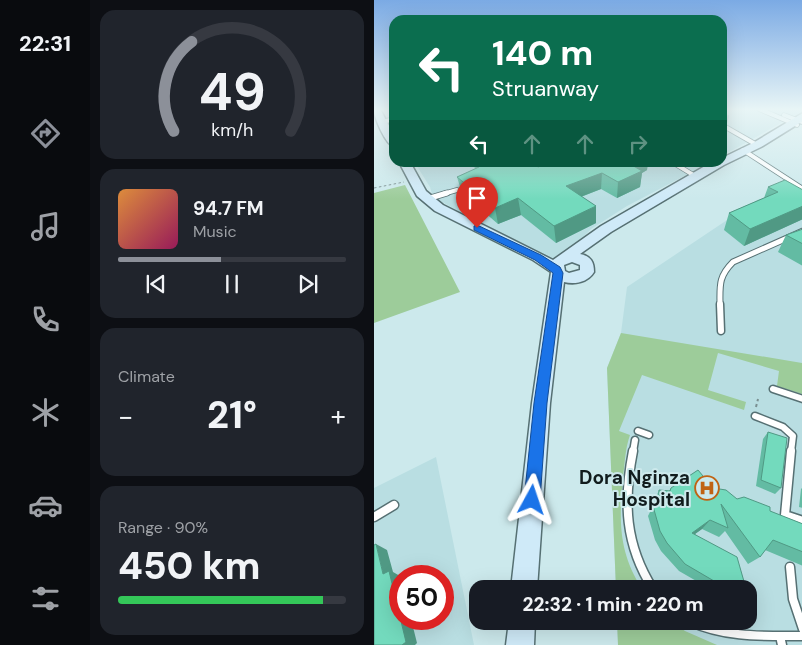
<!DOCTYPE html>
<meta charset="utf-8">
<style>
:root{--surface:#171b24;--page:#20242c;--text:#f1f3f6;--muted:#9ea1a6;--line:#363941;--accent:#8c9099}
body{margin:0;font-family:"DM Sans",sans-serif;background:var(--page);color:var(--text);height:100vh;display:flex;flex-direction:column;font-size:19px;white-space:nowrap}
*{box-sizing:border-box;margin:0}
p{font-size:16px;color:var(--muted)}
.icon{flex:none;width:28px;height:28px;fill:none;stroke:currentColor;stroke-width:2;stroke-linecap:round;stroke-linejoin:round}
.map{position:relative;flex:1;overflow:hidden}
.side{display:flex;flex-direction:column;gap:10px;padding:10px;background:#0d0f14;width:284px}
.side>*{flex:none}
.guide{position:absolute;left:15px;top:15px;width:338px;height:152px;border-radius:15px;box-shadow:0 5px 20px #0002;background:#0b6e4f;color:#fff;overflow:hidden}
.speed{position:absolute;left:15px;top:565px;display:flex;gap:10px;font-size:25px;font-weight:700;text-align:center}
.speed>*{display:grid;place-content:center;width:65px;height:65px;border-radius:50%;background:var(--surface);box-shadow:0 5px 20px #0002;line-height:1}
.speed .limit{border:8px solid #d22;background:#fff;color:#111}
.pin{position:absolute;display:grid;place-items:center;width:42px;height:42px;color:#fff;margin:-51px -21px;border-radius:50% 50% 50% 0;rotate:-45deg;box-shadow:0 0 5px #0007}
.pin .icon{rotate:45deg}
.me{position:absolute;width:55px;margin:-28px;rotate:5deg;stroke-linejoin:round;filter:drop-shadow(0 0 4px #0008)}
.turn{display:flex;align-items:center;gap:18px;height:105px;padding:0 20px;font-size:22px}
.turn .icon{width:65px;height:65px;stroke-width:2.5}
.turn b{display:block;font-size:35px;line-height:42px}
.lanes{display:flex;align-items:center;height:48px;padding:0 20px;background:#0003;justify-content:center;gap:25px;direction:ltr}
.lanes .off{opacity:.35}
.big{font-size:38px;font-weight:800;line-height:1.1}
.side .tile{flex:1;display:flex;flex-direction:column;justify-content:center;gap:8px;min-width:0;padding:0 18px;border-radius:15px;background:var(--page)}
.side .dial{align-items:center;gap:0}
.dial svg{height:130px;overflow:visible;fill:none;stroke:var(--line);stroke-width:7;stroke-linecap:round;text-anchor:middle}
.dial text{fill:var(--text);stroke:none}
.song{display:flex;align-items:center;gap:15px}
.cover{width:60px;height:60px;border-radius:8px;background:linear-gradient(135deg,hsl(30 70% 55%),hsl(330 70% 35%))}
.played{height:5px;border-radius:2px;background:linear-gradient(90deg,var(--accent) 45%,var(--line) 45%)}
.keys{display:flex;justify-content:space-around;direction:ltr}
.heat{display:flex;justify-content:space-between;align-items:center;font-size:28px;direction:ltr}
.charge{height:8px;border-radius:4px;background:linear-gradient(90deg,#34c759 90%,var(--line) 0)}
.trip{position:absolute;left:95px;top:580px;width:288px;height:50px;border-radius:15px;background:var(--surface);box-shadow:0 5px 20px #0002;font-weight:800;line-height:50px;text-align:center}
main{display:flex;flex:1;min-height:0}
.dock{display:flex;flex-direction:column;width:90px;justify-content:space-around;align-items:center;background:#090b0e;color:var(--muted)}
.dock .icon{width:35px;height:35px}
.dock .active{color:var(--accent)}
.dock b{font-size:22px;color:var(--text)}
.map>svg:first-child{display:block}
</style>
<main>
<nav class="dock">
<b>22:31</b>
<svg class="icon active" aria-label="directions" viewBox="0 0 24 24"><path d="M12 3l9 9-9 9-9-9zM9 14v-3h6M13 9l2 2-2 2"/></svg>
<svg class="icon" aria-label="music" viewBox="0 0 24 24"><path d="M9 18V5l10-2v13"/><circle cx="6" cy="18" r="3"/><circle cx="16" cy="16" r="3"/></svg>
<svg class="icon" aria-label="phone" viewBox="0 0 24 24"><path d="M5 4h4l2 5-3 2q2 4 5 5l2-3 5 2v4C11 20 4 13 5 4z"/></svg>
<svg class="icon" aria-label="climate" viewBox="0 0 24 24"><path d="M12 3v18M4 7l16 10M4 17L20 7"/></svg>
<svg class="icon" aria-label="car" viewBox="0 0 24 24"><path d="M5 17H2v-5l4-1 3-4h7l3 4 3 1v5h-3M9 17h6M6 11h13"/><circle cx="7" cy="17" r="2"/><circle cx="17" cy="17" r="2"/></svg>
<svg class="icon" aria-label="filters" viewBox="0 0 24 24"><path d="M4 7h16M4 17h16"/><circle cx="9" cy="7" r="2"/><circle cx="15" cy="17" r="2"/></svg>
</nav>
<section class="side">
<div class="tile dial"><svg viewBox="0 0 100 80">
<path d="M14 69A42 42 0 1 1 86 69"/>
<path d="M14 69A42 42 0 0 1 25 14" stroke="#8c9099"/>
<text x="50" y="56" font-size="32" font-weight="700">49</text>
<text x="50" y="72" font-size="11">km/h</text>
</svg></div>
<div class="tile">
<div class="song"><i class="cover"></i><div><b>94.7 FM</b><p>Music</p></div></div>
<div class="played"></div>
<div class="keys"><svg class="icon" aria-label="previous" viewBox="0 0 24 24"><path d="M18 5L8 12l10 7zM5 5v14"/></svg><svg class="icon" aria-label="pause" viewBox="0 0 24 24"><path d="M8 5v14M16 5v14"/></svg><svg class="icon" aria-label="next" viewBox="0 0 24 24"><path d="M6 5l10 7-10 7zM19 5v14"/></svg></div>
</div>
<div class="tile"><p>Climate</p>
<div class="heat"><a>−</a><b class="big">21°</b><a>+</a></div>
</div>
<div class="tile"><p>Range · 90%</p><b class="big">450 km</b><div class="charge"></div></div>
</section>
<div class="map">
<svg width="429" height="645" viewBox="0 0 429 645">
<rect width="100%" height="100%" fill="#cce9ec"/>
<!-- built -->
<path fill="#b9dee2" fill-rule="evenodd" d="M348,109H428V111L348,156Z
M41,163H335L253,206L217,229L187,260L166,256L59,197L56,187Z
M428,184V645H244L243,621H374V589H242L233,368L247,333L253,287L383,200Z
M62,457L100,645H0V488ZM26,576H69V619H26Z"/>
<!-- green -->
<path fill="#9dcc9a" d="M31,185L86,292L0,323V193Z
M247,333L428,363V394L403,386L405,371L344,353L334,390L372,402L370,410L268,375L245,431L256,435C251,449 251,463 249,477C245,520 244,551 268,589H242L233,368Z
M243,621H297L311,631L343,645H244Z"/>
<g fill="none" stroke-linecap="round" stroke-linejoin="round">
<!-- lane-far3 casing -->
<g stroke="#567073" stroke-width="5.5">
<path id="lane-far3" d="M385,109L423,125
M410,115L428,122
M8,122L20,119
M348,125L383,145
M369,150L429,189
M298,162L321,176
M69,194L83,190"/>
</g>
<!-- lane-far2 casing -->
<g stroke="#567073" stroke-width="7">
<path id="lane-far2" d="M53,199L73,193
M346,306C346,286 344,277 359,262L429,231"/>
</g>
<!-- lane-far1 casing -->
<g stroke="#567073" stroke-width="9">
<path id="lane-far1" d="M346,304L347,331
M399,389L429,399
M381,416L409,427L419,436L417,452
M264,431L275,435
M259,452L261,440"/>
</g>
<!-- lane casing -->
<g stroke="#567073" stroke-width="11">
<path id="lane" d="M259,451C249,502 251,545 279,589
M417,451L411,515L429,521
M0,517L20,505
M416,567L419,599L429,629
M315,621C352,638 389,636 429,636
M406,636L408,645"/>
</g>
<!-- secondary casing -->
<g stroke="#567073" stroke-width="3">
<path id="secondary" d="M0,109H6L20,135V147C12,145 0,118 0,109Z
M429,113V121L387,147L350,165L237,232L206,254C217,256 220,262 220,272C214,282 201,285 190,282L176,403L163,589H137L158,403L177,272L159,260L61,211L43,196L25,162H36L52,191L69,205L179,260L227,226L338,162H348V158L379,143ZM198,262L206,265V270L195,273L191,271L190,265Z
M135,621H161L160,645H132Z"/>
</g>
<!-- path-far1 -->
<path stroke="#7a8f91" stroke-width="1" stroke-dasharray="2.5 2.5" stroke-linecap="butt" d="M0,188L30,182"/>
<!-- path -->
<path stroke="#7a8f91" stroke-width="2" stroke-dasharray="3 3" stroke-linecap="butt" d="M382,407L384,399"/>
<!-- lane-far3 -->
<use href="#lane-far3" stroke="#fff" stroke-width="4"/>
<!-- lane-far2 -->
<use href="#lane-far2" stroke="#fff" stroke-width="5"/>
<!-- lane-far1 -->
<use href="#lane-far1" stroke="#fff" stroke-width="6"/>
<!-- lane -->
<use href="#lane" stroke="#fff" stroke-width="8"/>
<!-- secondary -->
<use href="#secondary" fill="#cfeaf8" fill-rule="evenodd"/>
</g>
<!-- wall -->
<path fill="#63bba3" d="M99,162L164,167L177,162H274L273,170L268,173L266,187L243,198L227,189L207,197L222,223L182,243L147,215L124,224L88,193L83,177L101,169Z
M394,187L429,190V219L370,246L350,230L355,213L390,198Z
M429,229V266L404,252L412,235Z
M394,432L407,488L401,494L382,486L389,439Z
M429,487V508L425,507L427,489Z
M297,488H339L363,499L429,524V566L391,550L386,557L374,564L351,531L345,537L328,529L321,534L371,585L362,589H341L331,586L305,571L287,551L281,540L274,516L279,506H280L281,500L285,490L295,491Z"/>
<!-- shaded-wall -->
<path fill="#509984" d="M355,116L351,131L348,132V118Z
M259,162H274L273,170L268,173L266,187L243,198L244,182L256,164Z
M228,173L227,189L193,202L192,186Z
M144,198L147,215L124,224L121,208Z
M222,206V223L182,243L180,226Z
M429,206V219L370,246L376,229Z
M336,520L328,529L311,541L318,533Z
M2,544L13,550L19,572L26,576V617L9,574Z
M27,619H37L43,643L41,645H28Z"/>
<!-- building -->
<path fill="#73dabd" stroke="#509984" d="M348,112L355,116L348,118Z
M100,162H158L164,167L177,162H259L256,164L268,171L244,182L228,173L192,186L222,206L180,226L144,198L121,208L83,177L105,167Z
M411,180L429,190V206L376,229L355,213L404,192L394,187Z
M429,229V244L412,235Z
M394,432L413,438L407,488L387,480Z
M324,470L339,488L352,490L363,499L370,497L396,507V511L429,524V552L399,540L386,557L347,504L354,528L336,520L318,533L363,557L371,585L356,584L340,581L311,564L293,543L286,531L279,506H285V490L296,491L297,488Z
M2,544L9,574L15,571L32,642L28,645H0V545Z"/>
<!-- sky -->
<linearGradient id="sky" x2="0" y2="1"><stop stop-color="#7baae4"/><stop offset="0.55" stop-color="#e8f5f6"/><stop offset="1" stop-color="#e8f5f6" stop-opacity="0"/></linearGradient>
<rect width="429" height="199" fill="url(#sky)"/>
<!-- route -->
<path fill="#1a73e8" stroke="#114b97" d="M103,225L167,255L186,267L189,273L173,403L166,500L163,505L158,508L152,505L150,500L160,403L179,273L161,260L100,230V226Z"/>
<!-- icons -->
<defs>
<g id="hospital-ring" transform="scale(1.25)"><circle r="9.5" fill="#cce9ec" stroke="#c06313" stroke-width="1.5"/><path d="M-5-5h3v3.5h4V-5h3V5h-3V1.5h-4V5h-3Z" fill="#c06313"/></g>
</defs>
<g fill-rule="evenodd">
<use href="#hospital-ring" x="333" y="488"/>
</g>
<g text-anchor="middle" stroke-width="4" stroke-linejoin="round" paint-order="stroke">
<!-- near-poi labels -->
<g font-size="19" font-weight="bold" fill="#111c1d" stroke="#cce9ec" text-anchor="end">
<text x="316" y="484">Dora Nginza<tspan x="316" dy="22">Hospital</tspan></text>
</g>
</g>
</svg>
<div class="speed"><div class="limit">50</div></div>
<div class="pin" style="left:103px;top:228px;background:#d93025"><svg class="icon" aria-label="arrive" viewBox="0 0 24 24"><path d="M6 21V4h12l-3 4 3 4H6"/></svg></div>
<svg class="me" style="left:158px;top:500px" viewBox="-20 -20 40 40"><path d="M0-17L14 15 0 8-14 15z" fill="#1a73e8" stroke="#fff" stroke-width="4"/></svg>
<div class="trip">22:32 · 1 min · 220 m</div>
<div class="guide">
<div class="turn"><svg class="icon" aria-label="left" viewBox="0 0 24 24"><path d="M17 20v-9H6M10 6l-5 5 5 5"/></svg><div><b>140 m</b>Struanway</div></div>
<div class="lanes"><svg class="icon" aria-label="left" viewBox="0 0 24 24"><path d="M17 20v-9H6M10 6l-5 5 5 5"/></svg><svg class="icon off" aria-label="ahead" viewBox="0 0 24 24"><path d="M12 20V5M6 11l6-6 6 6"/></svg><svg class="icon off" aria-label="ahead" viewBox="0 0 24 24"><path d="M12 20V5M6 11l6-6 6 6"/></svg><svg class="icon off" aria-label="right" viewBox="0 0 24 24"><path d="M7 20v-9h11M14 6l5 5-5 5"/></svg></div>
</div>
</div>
</main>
